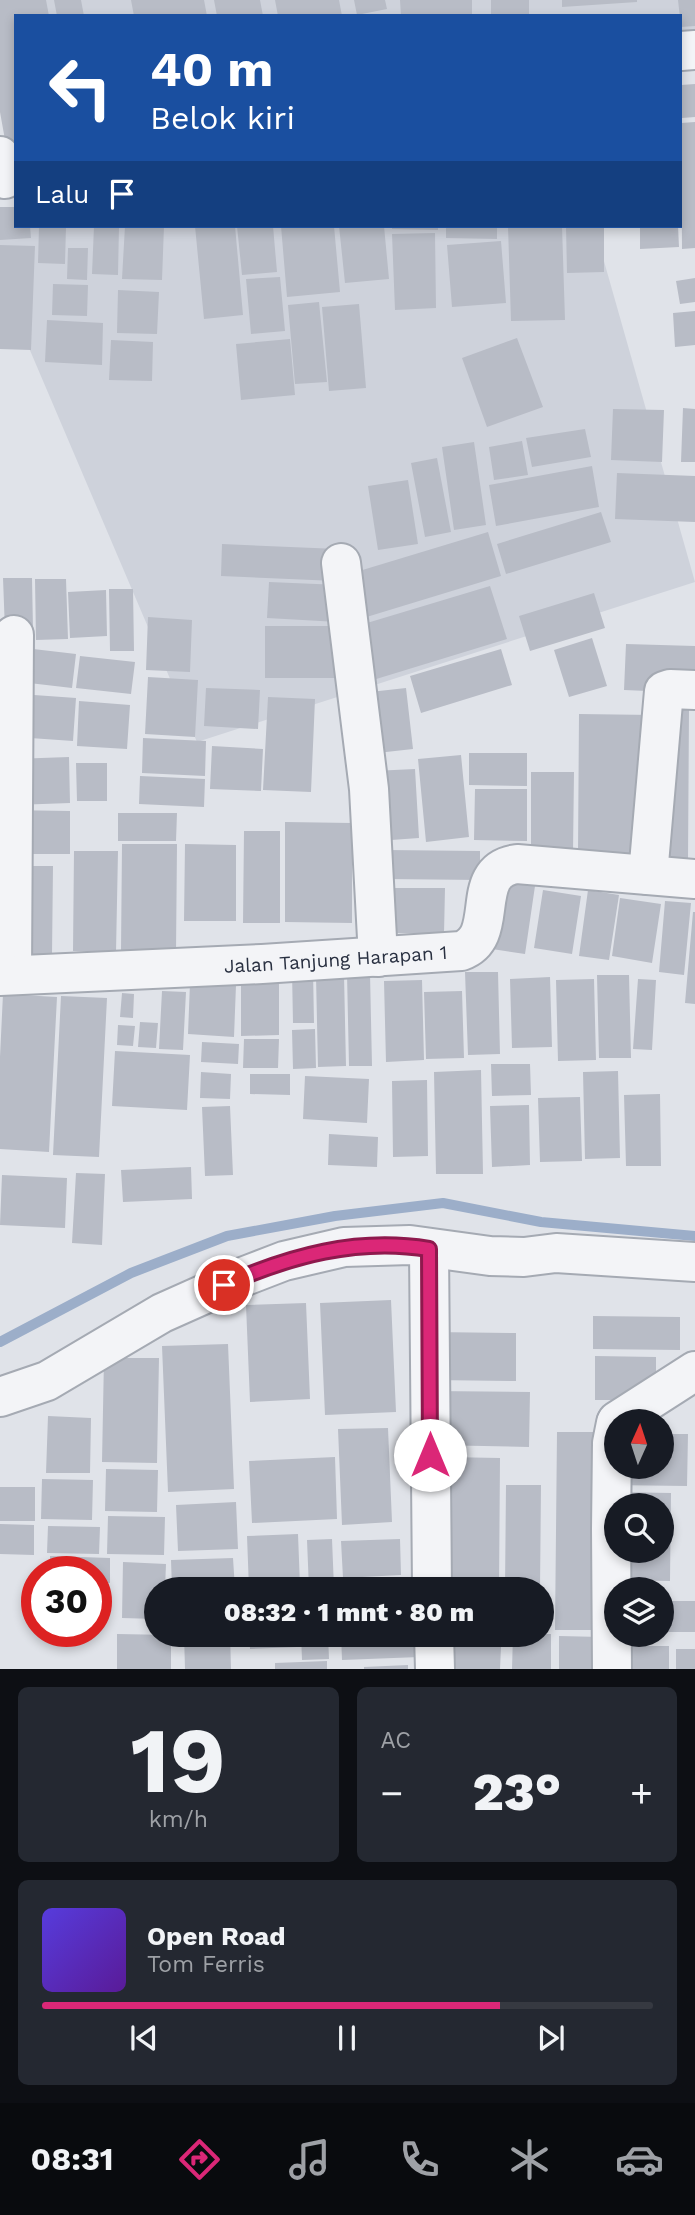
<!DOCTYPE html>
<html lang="id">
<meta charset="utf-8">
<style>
:root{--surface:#171b24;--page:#242831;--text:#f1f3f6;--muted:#9ea1a6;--line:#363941;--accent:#db2777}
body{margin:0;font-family:"Work Sans",sans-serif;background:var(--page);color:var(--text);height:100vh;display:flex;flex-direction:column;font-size:26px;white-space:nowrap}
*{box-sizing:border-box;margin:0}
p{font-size:23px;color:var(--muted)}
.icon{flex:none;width:38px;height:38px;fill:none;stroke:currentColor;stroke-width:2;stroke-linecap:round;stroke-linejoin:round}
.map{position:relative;height:1669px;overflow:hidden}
.panel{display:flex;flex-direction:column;gap:18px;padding:18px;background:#0d0f14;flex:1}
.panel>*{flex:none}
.top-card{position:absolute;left:14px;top:14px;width:668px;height:214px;border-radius:0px;box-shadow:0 4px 10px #0003;background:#1a4fa0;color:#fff;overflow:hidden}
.needle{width:46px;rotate:3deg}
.fabs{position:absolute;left:604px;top:1409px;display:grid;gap:14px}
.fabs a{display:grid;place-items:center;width:70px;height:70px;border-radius:50%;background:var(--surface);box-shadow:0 4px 10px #0003;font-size:35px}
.speed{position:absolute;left:21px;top:1556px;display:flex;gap:14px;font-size:35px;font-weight:700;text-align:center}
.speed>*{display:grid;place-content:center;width:91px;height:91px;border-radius:50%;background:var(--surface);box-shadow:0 4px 10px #0003;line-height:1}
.speed .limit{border:10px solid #d22;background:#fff;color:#111}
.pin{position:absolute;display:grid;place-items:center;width:60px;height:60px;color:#fff;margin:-30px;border:4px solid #fff;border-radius:50%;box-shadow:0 2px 7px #0007}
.me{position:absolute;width:77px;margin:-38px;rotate:0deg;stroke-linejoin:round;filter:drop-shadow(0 0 5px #0008)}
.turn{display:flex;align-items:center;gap:24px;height:147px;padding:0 21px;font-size:32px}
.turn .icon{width:91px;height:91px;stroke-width:2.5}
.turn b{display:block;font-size:49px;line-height:60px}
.then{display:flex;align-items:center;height:66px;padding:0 21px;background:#0003;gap:14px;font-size:26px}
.big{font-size:52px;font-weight:800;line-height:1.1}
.panel .tile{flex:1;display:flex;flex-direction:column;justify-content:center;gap:10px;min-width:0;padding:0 24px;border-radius:10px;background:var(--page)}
.panel .dial{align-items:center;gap:0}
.dial b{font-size:91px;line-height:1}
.song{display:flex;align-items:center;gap:21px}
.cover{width:84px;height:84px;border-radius:10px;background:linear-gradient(135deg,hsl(250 70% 55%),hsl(270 70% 35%))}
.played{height:7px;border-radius:4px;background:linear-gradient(90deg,var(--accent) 75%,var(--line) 75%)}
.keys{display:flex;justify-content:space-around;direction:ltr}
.heat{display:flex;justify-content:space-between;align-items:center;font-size:38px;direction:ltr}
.panel .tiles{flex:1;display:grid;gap:18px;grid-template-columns:1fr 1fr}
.tile:last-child{grid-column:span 2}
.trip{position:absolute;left:144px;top:1577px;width:410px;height:70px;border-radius:35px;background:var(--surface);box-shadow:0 4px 10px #0003;font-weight:800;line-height:70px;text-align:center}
.menu{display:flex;height:112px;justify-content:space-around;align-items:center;background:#090b0e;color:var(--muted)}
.menu .icon{width:49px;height:49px}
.menu .on{color:var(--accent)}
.menu b{font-size:32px;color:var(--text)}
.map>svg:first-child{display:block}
</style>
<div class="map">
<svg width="695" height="1669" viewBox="0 0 695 1669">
<rect width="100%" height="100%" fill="#e0e3e9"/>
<!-- built -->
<path fill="#ced2db" d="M0,0H695V36L681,38V16H16Z
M39,226H594L695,582L197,742L0,280V231Z"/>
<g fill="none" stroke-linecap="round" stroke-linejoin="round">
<!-- stream -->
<path stroke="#9caec9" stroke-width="10" d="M0,1342L131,1273L227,1236L335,1216L443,1203L541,1222L695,1236"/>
</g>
<!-- building -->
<path fill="#b8bcc6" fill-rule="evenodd" d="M0,0H46L49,16H16V150L7,151L0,112Z
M54,0H81L84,16H57Z
M131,0H204L207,16H134Z
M214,0H260L263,16H217Z
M275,0H339L342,16H278Z
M354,0H385L387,9L357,15Z
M400,0H472V16H401Z
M491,0H529V16H491Z
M562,0H637V2L562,7Z
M678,0H695V26L681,27Z
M695,84V117L682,118L681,85Z
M695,122V248L682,249L681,123Z
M0,207H16V226H30L31,238L0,240Z
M39,226H66L65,264L38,263Z
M94,226H119L118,275L92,274Z
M125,226H164L162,280L122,279Z
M195,226H235L243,315L204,319Z
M237,226H273L277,272L242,275Z
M281,226H334L340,292L287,297Z
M339,226H384L389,279L345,283Z
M392,226H438V230L392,229Z
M446,226H497V239L446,238Z
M508,226H562L565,320L511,321Z
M566,226H604V272L567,273Z
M640,226H678L679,247L640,249Z
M435,233L436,308L395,310L392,234Z
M501,241L506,303L452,307L447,245Z
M0,245L35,246L31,350L0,349Z
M68,248H88L87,280L67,279Z
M280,277L285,331L251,334L246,279Z
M695,278V302L680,304L676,281Z
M53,284L88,285L87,316L52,315Z
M118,290L159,292L157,334L117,333Z
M319,302L327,382L295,384L288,305Z
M359,304L366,388L329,391L322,307Z
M695,311V345L675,347L673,313Z
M47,320L103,323L102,365L45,362Z
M517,338L543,407L487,427L462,358Z
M290,339L295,395L241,400L236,344Z
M111,340L153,342L152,381L109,380Z
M683,408L695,409V462H681Z
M613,409L664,410L662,462L611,460Z
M585,429L591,457L532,467L526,438Z
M522,441L528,475L494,480L489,447Z
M474,442L486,525L454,530L442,447Z
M437,458L451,532L425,537L411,463Z
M592,466L599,507L496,526L489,485Z
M617,473L695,476V522L615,519Z
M408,480L418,544L378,550L368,486Z
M601,512L611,542L506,574L497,544Z
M488,532L501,576L360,619L346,575Z
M222,544L338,549L336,581L221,576Z
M3,578H32L33,630L5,631Z
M35,579H66L68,639L36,640Z
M269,582L340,585L338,622L267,618Z
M490,586L507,639L373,680L357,626Z
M109,589H133L134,651H110Z
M106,590L107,636L70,638L68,592Z
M594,593L605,628L530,651L519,616Z
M148,617L192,620L190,672L146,670Z
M265,626H339L340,678H265Z
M592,638L607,686L569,697L554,650Z
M626,644L695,646V693L624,690Z
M16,647L76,654L72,688L12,681Z
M501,649L512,685L421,713L410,676Z
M80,656L135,662L131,694L76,688Z
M148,677L198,680L195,737L145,734Z
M206,688L260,690L258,729L204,726Z
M406,688L413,749L368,754L361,693Z
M20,694L76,698L73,741L16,737Z
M268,697L315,699L311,792L263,790Z
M79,701L130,705L127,749L77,746Z
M658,709H689L688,861H657Z
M579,714L653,715L651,854L578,853Z
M143,738L206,741L205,776L142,773Z
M212,746L263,749L261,791L210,789Z
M469,753H527V786L469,785Z
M461,755L469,837L426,842L418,759Z
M69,757L70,803L15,805L13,759Z
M76,763H107V801H77Z
M415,769L419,838L377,841L373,771Z
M531,772H574L573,852L531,851Z
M140,776L205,779L204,807L139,804Z
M475,789H527V841L474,840Z
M6,810L70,811V854H6Z
M118,813H177L176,841H118Z
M285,822L352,823V923L285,922Z
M244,831H280V923H243Z
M122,844H177L176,952L121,951Z
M185,844L236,845V921H184Z
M386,850L480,851V880L385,879Z
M74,851H118L116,952L73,951Z
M10,866H53L52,955L9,954Z
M502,881L535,886L525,954L492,949Z
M392,888H445L444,934L392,933Z
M543,890L581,896L572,954L534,948Z
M588,890L619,895L609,960L579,956Z
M620,898L661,904L652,963L612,956Z
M665,901L691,903L684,975L659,972Z
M693,912H695V1004L685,1003Z
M313,970L314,1023H293L292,971Z
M465,972H498L500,1054L468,1055Z
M347,973H370L372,1066H349Z
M344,975L346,1066L318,1067L316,976Z
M597,975H629L631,1058H599Z
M550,977L552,1047L512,1048L510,979Z
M241,979H279V1035L241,1036Z
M594,979L596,1060L558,1061L556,980Z
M638,979L656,980L652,1050L633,1049Z
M422,980L424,1060L386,1062L384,981Z
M190,983L236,985L234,1037L188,1034Z
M162,991L186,992L183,1050L159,1049Z
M462,991L464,1058L426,1059L424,992Z
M122,993L134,994L133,1018L120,1017Z
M3,994L57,997L49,1152L0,1149V1057Z
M61,996L107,998L99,1157L53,1155Z
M140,1022L158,1023L156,1048L138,1047Z
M118,1025L135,1026L133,1046L117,1045Z
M315,1029L316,1068L293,1069L292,1030Z
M244,1039H279L278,1068H243Z
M202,1042L239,1044L238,1064L201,1062Z
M115,1051L190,1055L187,1110L112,1106Z
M491,1064H530L531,1095L492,1096Z
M481,1070L483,1174H436L434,1072Z
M618,1071L620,1158L585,1159L583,1072Z
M201,1072L231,1074L230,1099L200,1098Z
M250,1074H290V1095L250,1094Z
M305,1076L369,1079L367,1123L303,1119Z
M427,1080L428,1156L393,1157L392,1081Z
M660,1094L661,1166H626L624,1095Z
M580,1097L582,1161L540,1162L538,1098Z
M529,1105L530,1165L492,1167L490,1106Z
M230,1106L233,1175L205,1176L202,1107Z
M329,1134L378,1137L377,1167L328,1165Z
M191,1167L192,1199L123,1202L121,1170Z
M76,1173L105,1174L102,1245L72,1243Z
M2,1175L67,1178L65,1228L0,1225Z
M391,1300L396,1412L325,1415L320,1303Z
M306,1303L310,1399L250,1402L246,1305Z
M593,1316L680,1317V1350L593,1349Z
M433,1332L516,1333V1381L433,1380Z
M228,1344L234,1489L168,1492L162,1346Z
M595,1356L656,1357V1400H595Z
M104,1358H159L157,1463L102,1462Z
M432,1391L530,1392L529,1447L431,1445Z
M48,1416L91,1418L90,1473H46Z
M388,1428L392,1522L342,1525L338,1429Z
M557,1432H597L594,1630H555Z
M662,1434H688L687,1486L610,1485L616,1466H662Z
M335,1457L337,1519L252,1523L249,1461Z
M445,1457L500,1458L499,1589H444Z
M106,1469L158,1470L157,1512L105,1511Z
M42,1479L93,1480L92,1520L41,1519Z
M506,1485H541L540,1589H505Z
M0,1487H35V1521H0Z
M614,1492L671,1493L670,1581L613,1580ZM616,1505H662V1550H616Z
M236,1502L238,1549L178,1551L176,1505Z
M108,1516L165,1517L164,1555L107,1554Z
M0,1524L34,1525V1555L0,1554Z
M48,1526L100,1527L99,1554L47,1553Z
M298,1534L300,1586L249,1589L247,1536Z
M332,1539L334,1588L309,1589L307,1540Z
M400,1539L401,1575L343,1578L341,1541Z
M50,1556L110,1558V1583H96V1572H50Z
M233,1558L235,1589H172L171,1560Z
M123,1562L166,1564L165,1589H156V1619L122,1618Z
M403,1578L404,1589H343V1581Z
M662,1601H695V1632H662Z
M117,1634L171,1635V1669H117Z
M184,1634H230L231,1669H185Z
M249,1634H296L297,1647L250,1649Z
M301,1634H328L329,1659L302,1660Z
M341,1634H417L419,1657L342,1660Z
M513,1634H551V1669H512Z
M559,1636L601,1637V1669H559Z
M428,1646L501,1647L500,1669H427Z
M620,1646H669V1669H619Z
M676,1649H695V1669H676Z
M327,1661V1669H275V1663Z
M408,1665V1669H364V1667Z"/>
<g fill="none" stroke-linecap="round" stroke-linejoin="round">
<!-- minor casing -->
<g stroke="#a5aab3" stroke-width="42">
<g id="minor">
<path d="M681,51L695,50"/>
<path d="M0,156L5,179"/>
<path d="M341,563L369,789L378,957"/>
<path d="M648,875L664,691L670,689L695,690"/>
<path d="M12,975L14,635"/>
<path id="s1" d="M0,976L262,964L461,951C503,936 466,871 517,864L695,879"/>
<path d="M429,1249L432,1589"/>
<path d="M0,1397L47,1381L162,1313L245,1276L284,1261L344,1247L410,1245L490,1256L524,1257L556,1253L695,1262"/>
<path d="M617,1421L695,1371"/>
<path d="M434,1634L435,1669"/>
<path d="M612,1669L611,1529L612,1443L616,1423"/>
</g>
</g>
<!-- minor -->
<use href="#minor" stroke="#f3f4f7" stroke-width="38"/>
</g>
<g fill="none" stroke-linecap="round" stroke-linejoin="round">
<!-- route casing -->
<g stroke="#8e194d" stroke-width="18">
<path id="route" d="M224,1285C290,1256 357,1237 429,1249L430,1455"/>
</g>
<!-- route -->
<use href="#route" stroke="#db2777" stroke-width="12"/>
</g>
<g text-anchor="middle" stroke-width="5" stroke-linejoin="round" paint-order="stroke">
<!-- street labels -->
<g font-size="19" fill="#293041" stroke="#f0f2f7">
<text dy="7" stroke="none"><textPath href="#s1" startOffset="336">Jalan Tanjung Harapan 1</textPath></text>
</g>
</g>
</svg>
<div class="fabs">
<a><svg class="needle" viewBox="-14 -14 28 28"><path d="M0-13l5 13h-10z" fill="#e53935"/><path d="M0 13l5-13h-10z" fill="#9ea1a6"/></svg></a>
<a><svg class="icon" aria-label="search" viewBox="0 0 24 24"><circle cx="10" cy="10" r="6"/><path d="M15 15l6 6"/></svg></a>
<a><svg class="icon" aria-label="layers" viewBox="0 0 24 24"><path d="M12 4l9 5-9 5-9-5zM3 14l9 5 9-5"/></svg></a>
</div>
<div class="speed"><div class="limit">30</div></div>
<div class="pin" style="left:224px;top:1285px;background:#d93025"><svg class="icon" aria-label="arrive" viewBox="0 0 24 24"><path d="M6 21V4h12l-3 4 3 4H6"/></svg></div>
<svg class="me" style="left:430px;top:1455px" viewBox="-20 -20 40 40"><circle r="19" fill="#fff"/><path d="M0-13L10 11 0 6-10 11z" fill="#db2777"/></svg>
<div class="trip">08:32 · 1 mnt · 80 m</div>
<div class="top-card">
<div class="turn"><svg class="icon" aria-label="left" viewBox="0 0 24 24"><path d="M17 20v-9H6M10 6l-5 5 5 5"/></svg><div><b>40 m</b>Belok kiri</div></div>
<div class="then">Lalu<svg class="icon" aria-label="arrive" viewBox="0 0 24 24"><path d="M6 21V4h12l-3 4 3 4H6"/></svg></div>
</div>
</div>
<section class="panel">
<div class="tiles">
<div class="tile dial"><b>19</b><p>km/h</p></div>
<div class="tile"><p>AC</p>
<div class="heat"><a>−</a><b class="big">23°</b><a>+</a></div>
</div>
<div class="tile">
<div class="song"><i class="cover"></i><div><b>Open Road</b><p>Tom Ferris</p></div></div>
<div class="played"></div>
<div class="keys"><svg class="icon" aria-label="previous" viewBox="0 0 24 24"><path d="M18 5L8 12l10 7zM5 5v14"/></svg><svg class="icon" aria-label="pause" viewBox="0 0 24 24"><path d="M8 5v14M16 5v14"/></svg><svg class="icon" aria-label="next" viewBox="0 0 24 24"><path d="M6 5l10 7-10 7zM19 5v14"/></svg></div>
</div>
</div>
</section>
<nav class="menu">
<b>08:31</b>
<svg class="icon on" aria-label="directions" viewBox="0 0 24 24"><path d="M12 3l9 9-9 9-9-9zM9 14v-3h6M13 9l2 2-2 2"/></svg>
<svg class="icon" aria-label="music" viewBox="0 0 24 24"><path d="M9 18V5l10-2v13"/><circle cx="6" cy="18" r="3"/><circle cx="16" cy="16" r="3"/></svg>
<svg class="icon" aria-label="phone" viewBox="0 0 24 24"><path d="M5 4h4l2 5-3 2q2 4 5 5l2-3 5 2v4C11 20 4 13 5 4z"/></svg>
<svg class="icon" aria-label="climate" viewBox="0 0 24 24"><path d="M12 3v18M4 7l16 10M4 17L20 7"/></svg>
<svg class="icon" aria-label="car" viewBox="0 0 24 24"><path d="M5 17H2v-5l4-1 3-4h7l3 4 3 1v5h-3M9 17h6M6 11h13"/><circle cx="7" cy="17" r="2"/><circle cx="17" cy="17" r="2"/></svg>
</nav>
